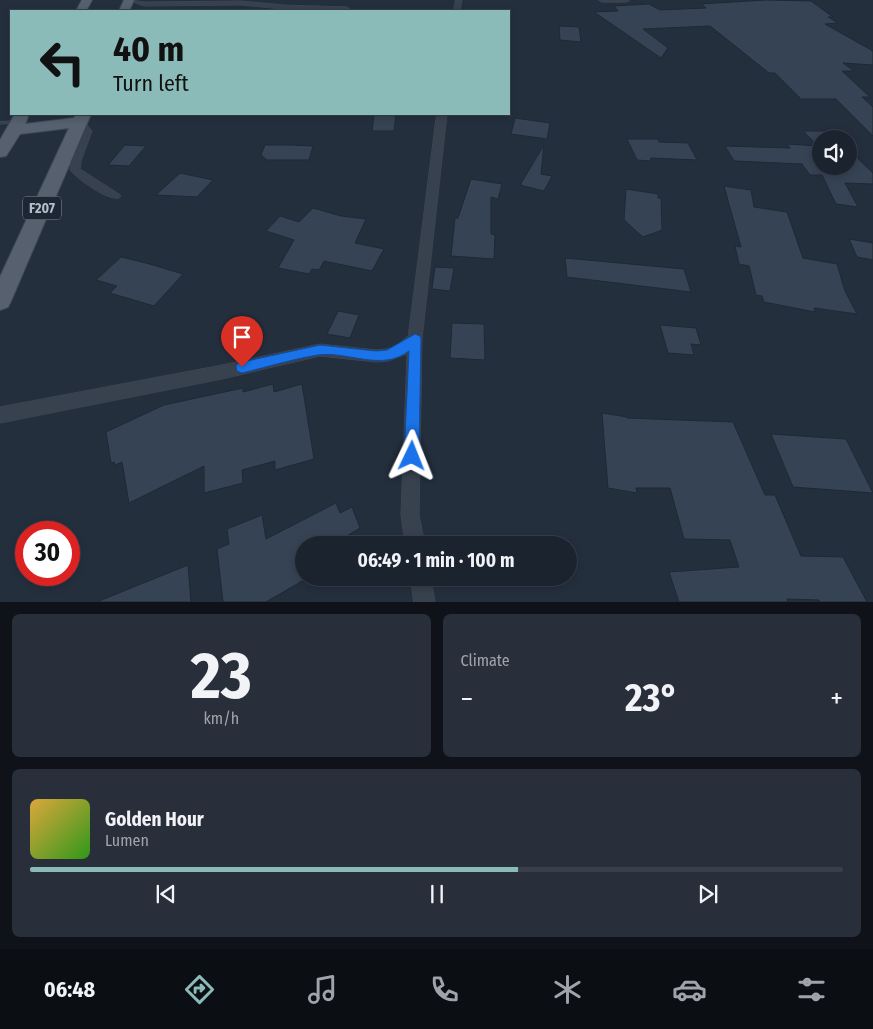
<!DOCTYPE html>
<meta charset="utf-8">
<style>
:root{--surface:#1b232e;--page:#282f3a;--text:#f1f3f6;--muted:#a0a4aa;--line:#39404a;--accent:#8bbbb9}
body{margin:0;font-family:"Fira Sans Condensed",sans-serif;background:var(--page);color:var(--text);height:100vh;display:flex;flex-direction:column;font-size:19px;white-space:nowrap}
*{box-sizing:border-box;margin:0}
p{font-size:16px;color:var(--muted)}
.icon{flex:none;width:28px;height:28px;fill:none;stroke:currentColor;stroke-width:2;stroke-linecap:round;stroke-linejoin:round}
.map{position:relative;height:602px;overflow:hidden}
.details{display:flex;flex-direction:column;gap:12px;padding:12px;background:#0f1319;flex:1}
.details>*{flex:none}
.guide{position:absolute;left:10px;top:10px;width:500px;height:105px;border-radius:0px;box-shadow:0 2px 8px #0003,0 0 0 1px var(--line);background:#8bbbb9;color:#111;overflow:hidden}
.tools{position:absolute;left:812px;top:130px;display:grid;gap:10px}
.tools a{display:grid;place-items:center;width:45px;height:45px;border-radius:50%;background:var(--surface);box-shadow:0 2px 8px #0003,0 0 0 1px var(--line);font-size:25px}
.speed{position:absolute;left:15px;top:521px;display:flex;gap:10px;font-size:25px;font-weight:700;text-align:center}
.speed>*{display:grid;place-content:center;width:65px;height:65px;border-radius:50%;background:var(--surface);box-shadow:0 2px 8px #0003,0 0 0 1px var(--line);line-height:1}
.speed .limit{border:8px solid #d22;background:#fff;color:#111}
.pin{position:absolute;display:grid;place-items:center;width:42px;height:42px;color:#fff;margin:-51px -21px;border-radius:50% 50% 50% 0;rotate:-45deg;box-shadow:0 0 5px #0007}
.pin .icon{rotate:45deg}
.me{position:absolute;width:55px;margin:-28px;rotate:2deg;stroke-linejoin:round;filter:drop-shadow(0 0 4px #0008)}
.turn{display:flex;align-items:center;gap:18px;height:105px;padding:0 20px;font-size:22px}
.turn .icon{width:65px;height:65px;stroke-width:2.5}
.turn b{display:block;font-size:35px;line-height:42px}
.big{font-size:38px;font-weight:700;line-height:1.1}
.details .tile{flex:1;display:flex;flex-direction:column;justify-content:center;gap:8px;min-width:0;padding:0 18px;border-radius:8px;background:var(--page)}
.details .dial{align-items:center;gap:0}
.dial b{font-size:65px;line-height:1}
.song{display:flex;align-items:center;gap:15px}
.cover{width:60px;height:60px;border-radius:8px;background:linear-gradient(135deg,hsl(40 70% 55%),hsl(110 70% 35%))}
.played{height:5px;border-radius:2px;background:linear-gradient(90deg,var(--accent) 60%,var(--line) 60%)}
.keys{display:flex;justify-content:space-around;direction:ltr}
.heat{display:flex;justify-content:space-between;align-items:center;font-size:28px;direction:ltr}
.details .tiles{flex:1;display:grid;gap:12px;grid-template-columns:1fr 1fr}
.tile:last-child{grid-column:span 2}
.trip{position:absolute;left:295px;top:536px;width:282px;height:50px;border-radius:25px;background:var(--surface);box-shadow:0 2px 8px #0003,0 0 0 1px var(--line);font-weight:700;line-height:50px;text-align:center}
.dock{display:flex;height:80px;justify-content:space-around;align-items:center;background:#0b0e12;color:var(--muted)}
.dock .icon{width:35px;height:35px}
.dock .current{color:var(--accent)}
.dock b{font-size:22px;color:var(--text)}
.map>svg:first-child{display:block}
</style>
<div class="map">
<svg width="873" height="602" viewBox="0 0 873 602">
<rect width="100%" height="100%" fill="#242f3e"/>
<!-- building -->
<path fill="#364354" stroke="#1f2835" d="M766,0L811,1L833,17H828L838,23L825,24L873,51V65L843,63L854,71H842L870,97H862L873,107V136L836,99H801L775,73H769L710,26L643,29L668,48L661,58L594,12L618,11L614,6L649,4L660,10L706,8L701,4Z
M559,26L579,27L581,42L560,40Z
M374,115H396L394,131H372Z
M515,118L550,123L547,139L511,134Z
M803,131H828L837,139H821V166H849V150L873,173V184L845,183L858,207L836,204L822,175H810L802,164L734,161L725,146L790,148L787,144L818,146Z
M627,139H658L659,142L688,143L697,160L651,158L650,161L637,160Z
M125,145L146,146L129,166L108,165Z
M265,145H290L313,146L309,160H267L261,155Z
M544,145L541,174L552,176L544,191L520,185Z
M180,173L213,180L197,197L156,195Z
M471,179L502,184L498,199L491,197V234L495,235L494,259L451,256L455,218H458Z
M724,186L751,190L754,207L787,212L803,258L837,264L845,291L857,314L814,308L815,312L764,302L762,296L756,295L749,266L739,264L735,246L741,247Z
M626,189L658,194V198H661L662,230L643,237L624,220Z
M313,208L341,216L366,219L355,243L384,249L372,271L324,261L319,270L312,269L309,274L278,268L294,240L266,231L280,216L299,222Z
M849,239L873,243V260L857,257Z
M121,257L146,263L183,274L154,306L110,293L117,286L96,280Z
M565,258L684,269L691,292L567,277Z
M435,267L454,268L450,291L432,289Z
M338,311L359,315L350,338L327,334Z
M452,323L484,324L485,360L450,358Z
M660,325L696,328L701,345L691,344L694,355L668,353Z
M273,384L274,392L302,384L314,459L275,470V461L242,470L243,483L204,493V466L129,503L122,462L115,465L114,462L111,463L106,432L164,405L243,388V392Z
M602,413L627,417V418L733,422L765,495H775L801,556L843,557L867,602H820L819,600L787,599L788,602H679L669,572L739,567L730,540L684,539L670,488H636L637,493L608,488Z
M771,434L846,439L873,493L793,487Z
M336,503L340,513L352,507L360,528L345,537L348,545H304V580L266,602H223L217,549L229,544L227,529L262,515L266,539Z
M188,565L191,602H99V601Z"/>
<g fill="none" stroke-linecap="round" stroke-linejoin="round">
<!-- service casing -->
<g stroke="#414a57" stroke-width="1">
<path id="service" d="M17,121L19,122V123L0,124V122Z"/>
</g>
<!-- minor casing -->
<g stroke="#414a57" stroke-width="1">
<path id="minor" d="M129,0L145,2L241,1L283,5L347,7L350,9L347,11L283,9L241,5L144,6Z
M456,0H462L460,11H454Z
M599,0H630L627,2H602Z
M437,114H447L422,339L419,515L425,545H405L401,515L407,354L388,361L376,362L320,356L222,379L0,423V407L222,365L320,344L376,350L387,349L396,346L408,336Z
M80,119L83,120L92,131L81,161L80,169L119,194L121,196L119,198C108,201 77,179 70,170L71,161L82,131L75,122Z
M411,578H431L435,602H414Z"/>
</g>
<!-- primary casing -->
<g stroke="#414a57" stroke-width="2">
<path id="primary" d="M82,0H92L86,11H76Z
M124,0H134L129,11H119Z
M15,114H25L28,117L25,124L74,118L76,114H91L11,301L8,307L0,310V277L69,128L20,134L6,156L0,157V140Z"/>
</g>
<!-- service -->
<use href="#service" fill="#38414e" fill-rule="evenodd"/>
<!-- minor -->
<use href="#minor" fill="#38414e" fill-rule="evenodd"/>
<!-- primary -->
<use href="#primary" fill="#56606e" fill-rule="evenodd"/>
</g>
<!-- route -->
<path fill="#1a73e8" stroke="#114b97" d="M415,334L420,336L421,339L419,456L417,462L412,464L406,462L404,456L409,351C381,372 349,351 318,355C293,359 267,367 242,373L237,371L236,367L237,364L242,362L320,345L376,351L387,350Z"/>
<g text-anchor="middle" stroke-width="5" stroke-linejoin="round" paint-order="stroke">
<!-- shield labels -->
<rect fill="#1d2633" stroke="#878f9c" stroke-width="1" x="23" y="196.5" width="38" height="23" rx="4"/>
<g font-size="14" font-weight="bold" fill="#b4bcc9">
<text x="42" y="213">F207</text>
</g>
</g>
</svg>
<div class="tools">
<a><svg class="icon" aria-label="sound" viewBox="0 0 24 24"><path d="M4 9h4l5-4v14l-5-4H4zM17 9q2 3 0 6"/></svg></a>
</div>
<div class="speed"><div class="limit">30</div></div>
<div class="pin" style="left:242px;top:367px;background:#d93025"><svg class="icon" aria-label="arrive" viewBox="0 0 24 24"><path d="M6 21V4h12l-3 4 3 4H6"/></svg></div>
<svg class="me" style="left:412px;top:456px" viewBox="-20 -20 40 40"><path d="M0-17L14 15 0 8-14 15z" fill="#1a73e8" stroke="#fff" stroke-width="4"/></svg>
<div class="trip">06:49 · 1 min · 100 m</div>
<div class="guide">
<div class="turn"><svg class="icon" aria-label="left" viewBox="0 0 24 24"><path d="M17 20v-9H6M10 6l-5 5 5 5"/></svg><div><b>40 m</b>Turn left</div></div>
</div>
</div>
<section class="details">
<div class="tiles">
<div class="tile dial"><b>23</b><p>km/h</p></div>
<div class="tile"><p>Climate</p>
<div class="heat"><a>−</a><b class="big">23°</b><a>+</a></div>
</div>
<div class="tile">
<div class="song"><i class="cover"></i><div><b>Golden Hour</b><p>Lumen</p></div></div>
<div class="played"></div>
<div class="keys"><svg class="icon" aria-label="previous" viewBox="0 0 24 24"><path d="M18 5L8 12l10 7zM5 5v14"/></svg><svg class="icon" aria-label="pause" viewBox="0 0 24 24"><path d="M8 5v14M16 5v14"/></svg><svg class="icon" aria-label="next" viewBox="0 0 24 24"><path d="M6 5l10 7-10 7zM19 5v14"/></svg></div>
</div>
</div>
</section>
<nav class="dock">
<b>06:48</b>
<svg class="icon current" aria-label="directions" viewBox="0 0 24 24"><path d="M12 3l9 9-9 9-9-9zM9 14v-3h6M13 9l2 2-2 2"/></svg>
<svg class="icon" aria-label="music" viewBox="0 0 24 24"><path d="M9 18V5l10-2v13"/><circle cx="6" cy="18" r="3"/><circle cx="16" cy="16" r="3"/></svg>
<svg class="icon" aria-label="phone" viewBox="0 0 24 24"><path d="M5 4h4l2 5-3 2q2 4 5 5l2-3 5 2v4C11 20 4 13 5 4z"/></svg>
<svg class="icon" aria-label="climate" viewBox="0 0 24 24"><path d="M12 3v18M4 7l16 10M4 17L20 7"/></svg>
<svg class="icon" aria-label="car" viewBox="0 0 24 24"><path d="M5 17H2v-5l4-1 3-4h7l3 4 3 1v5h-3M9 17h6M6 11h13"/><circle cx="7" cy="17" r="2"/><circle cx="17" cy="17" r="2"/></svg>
<svg class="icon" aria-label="filters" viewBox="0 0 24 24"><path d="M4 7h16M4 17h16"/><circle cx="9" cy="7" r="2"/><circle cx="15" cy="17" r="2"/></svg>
</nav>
